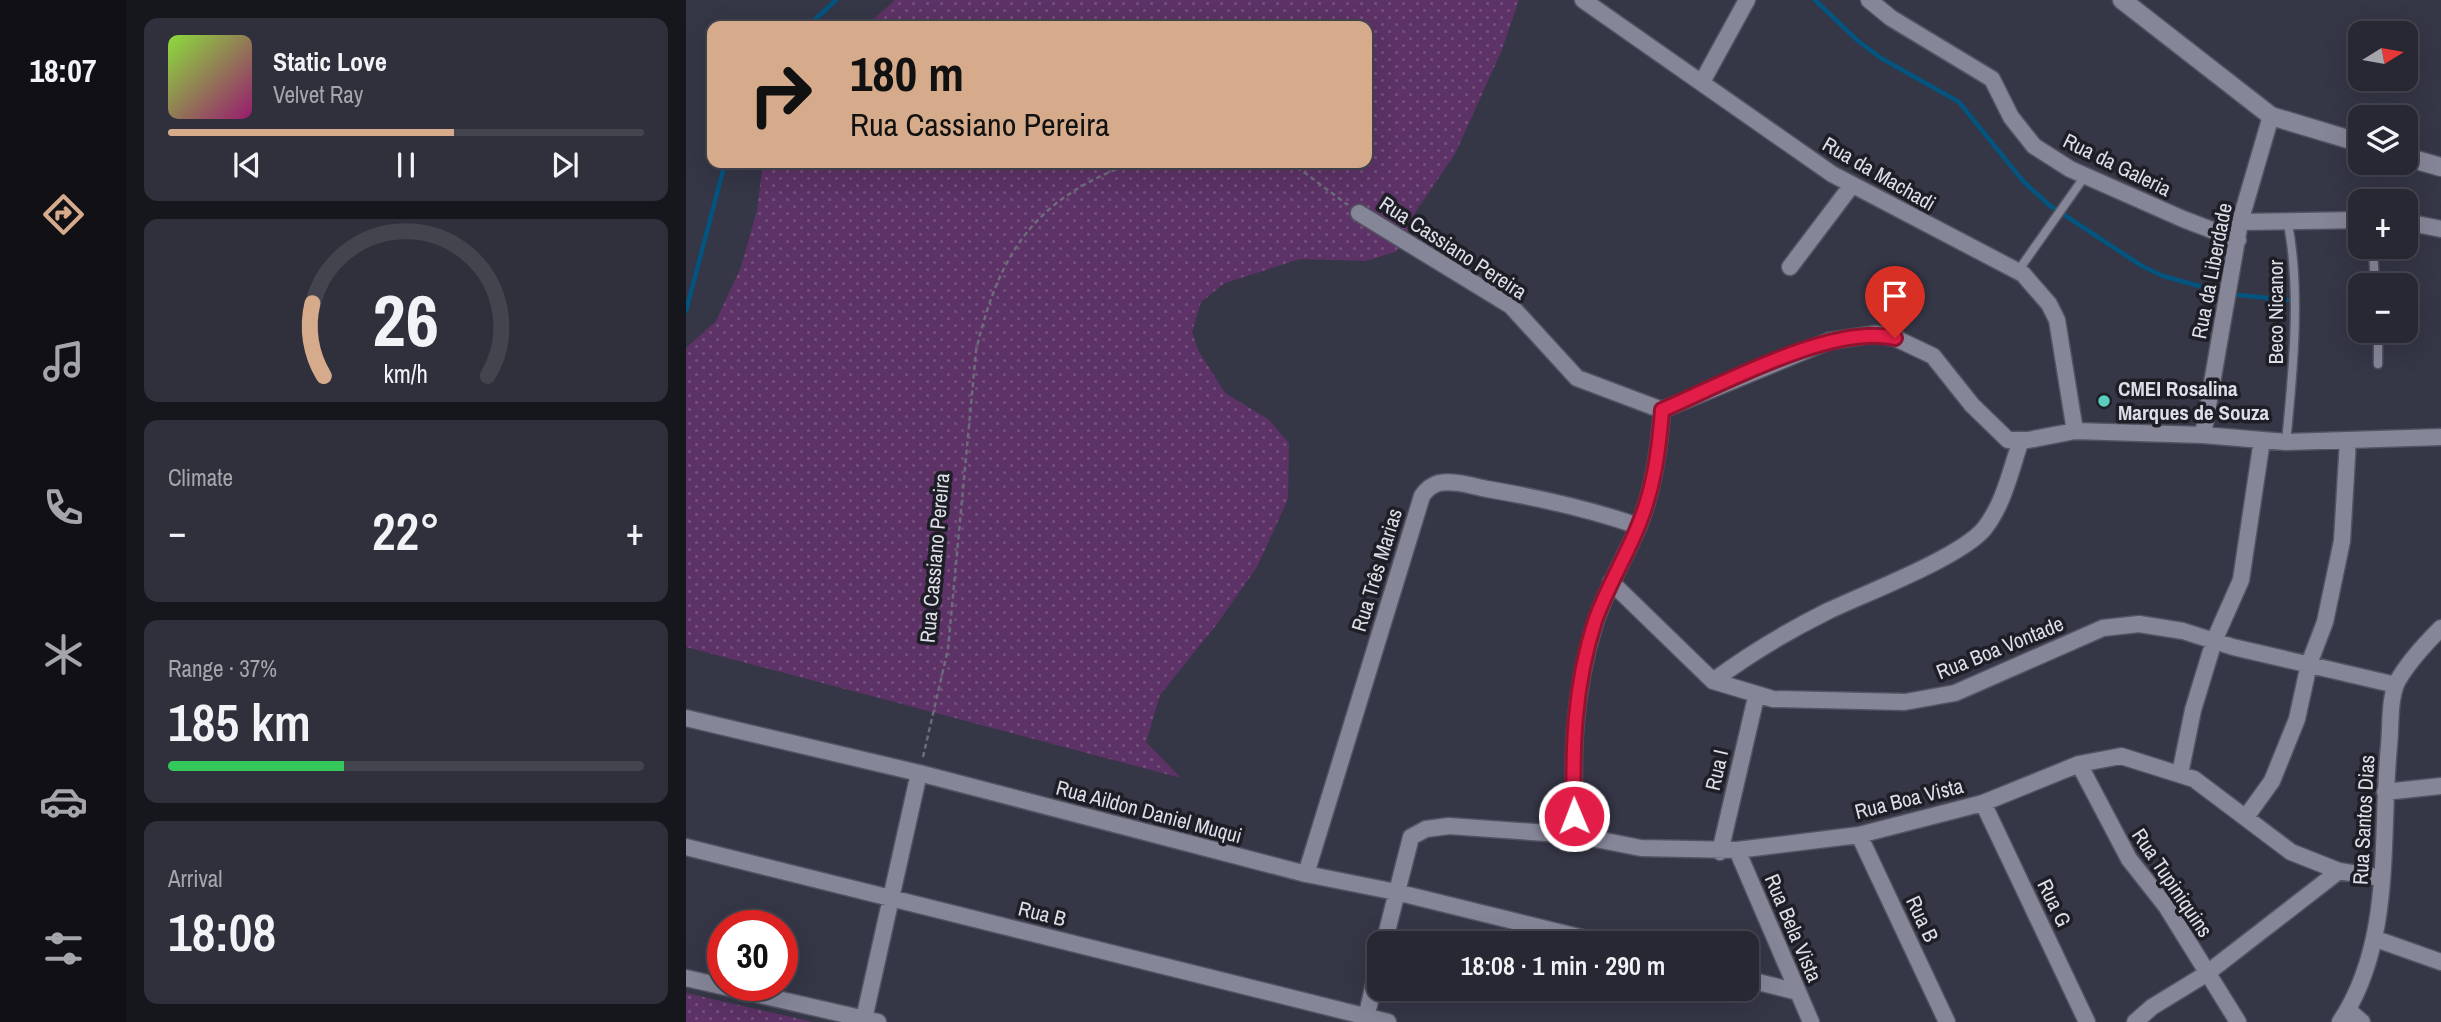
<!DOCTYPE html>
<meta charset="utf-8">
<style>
:root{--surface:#282834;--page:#30303c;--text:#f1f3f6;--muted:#a5a6ac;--line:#44444f;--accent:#d6ab8b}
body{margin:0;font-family:"Archivo Narrow",sans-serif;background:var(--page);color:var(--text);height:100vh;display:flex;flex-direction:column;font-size:26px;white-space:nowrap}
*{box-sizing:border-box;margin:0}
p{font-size:23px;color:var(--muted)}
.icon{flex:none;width:38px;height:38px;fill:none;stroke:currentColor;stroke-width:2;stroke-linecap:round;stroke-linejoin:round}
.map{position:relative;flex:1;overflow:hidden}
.drawer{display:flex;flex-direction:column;gap:18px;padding:18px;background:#16161d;width:560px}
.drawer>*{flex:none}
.top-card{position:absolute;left:21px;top:21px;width:665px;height:147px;border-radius:14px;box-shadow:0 7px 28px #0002,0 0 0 2px var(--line);background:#d6ab8b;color:#111;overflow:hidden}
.needle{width:46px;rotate:79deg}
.tools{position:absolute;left:1662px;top:21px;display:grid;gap:14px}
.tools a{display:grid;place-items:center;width:70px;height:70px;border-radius:14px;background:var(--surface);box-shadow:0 7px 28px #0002,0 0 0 2px var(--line);font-size:35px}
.speed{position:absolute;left:21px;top:910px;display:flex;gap:14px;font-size:35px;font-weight:700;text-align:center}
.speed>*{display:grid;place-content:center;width:91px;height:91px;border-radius:50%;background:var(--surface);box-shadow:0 7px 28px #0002,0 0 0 2px var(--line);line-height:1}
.speed .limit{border:10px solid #d22;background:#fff;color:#111}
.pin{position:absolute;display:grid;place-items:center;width:60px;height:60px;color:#fff;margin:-72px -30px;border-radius:50% 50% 50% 0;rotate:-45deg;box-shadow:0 0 7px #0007}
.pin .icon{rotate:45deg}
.me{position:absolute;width:77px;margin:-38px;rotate:359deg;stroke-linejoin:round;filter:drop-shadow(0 0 5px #0008)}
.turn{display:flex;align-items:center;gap:24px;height:147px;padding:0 28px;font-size:32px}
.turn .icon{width:91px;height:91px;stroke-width:2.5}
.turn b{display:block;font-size:49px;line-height:60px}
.big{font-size:52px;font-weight:600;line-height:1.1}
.drawer .widget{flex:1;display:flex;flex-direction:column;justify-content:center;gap:10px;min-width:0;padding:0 24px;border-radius:14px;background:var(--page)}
.drawer .dial{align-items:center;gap:0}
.dial svg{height:182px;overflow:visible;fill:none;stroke:var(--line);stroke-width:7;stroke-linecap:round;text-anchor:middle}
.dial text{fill:var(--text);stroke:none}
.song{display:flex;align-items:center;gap:21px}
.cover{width:84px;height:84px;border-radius:10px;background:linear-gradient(135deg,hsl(90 70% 55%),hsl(320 70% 35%))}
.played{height:7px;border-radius:4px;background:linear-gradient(90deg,var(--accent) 60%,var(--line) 60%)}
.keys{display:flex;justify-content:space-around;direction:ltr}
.heat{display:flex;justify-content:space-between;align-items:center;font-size:38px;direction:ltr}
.charge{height:10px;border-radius:5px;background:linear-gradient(90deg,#34c759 37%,var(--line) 0)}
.trip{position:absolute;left:681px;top:931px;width:392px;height:70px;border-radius:14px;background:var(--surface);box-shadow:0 7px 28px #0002,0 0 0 2px var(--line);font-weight:600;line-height:70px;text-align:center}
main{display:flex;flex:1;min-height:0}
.tabs{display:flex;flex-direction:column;width:126px;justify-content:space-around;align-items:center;background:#101015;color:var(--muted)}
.tabs .icon{width:49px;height:49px}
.tabs .active{color:var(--accent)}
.tabs b{font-size:32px;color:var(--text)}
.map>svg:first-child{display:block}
</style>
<main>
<nav class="tabs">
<b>18:07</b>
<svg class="icon active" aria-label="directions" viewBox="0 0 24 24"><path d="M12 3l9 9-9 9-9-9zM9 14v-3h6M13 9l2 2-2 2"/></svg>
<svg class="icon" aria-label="music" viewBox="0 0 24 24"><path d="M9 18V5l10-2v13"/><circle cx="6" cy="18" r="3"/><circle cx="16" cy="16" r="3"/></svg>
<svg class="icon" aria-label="phone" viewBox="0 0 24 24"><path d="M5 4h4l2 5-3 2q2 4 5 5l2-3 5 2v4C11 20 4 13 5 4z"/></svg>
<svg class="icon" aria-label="climate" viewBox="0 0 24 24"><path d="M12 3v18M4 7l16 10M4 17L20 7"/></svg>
<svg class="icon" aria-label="car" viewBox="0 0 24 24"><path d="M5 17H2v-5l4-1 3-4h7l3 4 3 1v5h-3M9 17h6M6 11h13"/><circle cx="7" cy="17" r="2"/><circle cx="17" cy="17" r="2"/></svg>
<svg class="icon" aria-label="filters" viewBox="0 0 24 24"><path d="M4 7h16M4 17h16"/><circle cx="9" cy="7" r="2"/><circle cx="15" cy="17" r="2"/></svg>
</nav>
<section class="drawer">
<div class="widget">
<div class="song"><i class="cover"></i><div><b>Static Love</b><p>Velvet Ray</p></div></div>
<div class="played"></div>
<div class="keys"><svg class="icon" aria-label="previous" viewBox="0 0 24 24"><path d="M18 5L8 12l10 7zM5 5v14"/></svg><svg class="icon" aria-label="pause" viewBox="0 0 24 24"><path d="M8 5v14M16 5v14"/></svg><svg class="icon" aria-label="next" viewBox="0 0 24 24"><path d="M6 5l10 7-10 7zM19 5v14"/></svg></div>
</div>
<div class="widget dial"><svg viewBox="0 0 100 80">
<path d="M14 69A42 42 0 1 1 86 69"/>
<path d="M14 69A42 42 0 0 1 9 37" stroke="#d6ab8b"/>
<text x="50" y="56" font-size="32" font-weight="700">26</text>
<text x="50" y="72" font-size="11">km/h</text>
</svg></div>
<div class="widget"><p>Climate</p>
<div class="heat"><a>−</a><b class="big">22°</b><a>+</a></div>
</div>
<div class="widget"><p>Range · 37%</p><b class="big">185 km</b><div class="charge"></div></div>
<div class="widget"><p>Arrival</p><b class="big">18:08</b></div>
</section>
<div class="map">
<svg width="1755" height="1022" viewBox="0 0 1755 1022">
<defs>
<pattern id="grass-dots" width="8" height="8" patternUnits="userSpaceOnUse" patternTransform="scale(1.75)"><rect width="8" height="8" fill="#5d3266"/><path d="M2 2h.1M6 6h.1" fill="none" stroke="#744f7c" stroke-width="1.8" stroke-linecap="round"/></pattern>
</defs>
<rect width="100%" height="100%" fill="#353646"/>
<!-- grass -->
<path fill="url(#grass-dots)" d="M209,0H833L815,52L769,154L728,214L718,242L709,252L680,261L614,259L539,283L515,302L506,332L512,350L539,393L582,419L603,443L602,499L571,567L531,624L474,695L460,742L495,778L0,647V348L30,321L55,267L71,210L77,163H681V26H180Z
M0,993L127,1022H0Z"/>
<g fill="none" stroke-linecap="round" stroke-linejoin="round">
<!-- stream -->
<path stroke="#03547f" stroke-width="4.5" d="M1129,0L1172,41L1195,58L1273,102L1337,181L1363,205L1456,266L1477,276L1524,289
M122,26L150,0
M1553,295L1601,300
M0,311L39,163"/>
<!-- service casing -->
<g stroke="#535461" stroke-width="11">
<path id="service" d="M1687,247L1689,285
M1332,271L1399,176
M1692,331V364
M1600,442C1607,373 1615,291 1602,224"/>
</g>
<!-- minor casing -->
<g stroke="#535461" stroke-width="19">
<path id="minor" d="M897,0L1146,174L1337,274L1363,304L1371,320L1389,431
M1183,0L1205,18L1306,79L1325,117L1348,146L1384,169L1497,219L1552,240
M1016,82L1061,0
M673,213L825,306L891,378L976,410L1143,341L1190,334L1209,338L1247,356L1286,405L1322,440H1342L1389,431L1517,435L1600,442L1755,437
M1554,222L1675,220
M1720,222L1755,229
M1104,267L1166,185
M1517,435L1554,222L1585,116
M925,582L1027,681L1087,699L1219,702L1269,693L1417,628L1453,624L1497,631L1547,647L1710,685
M1027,681C1063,654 1102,631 1142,611C1180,593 1273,558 1298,529C1318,504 1325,469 1335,440
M0,718L233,773L620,874L710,892L917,943
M1393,764L1443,859L1480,906L1552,1022
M1494,774L1507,710L1528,641L1555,580L1576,440
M1699,792L1755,786
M1297,803L1401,1022
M1560,817L1586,781L1611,719L1623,664L1639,622L1656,541L1662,440
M889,835C886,760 886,696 909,623C920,589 939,558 953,525C968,487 973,450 976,410
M1173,835L1261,1022
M0,847L702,1022
M1051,850L1125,1022
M1034,852L1070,697
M620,874L736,496C740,490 745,485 753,483C768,480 786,486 801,489C854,498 901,508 952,526
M1690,939L1755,962
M698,943L725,837L740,829L763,826L889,835L955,848L1051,850L1173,835L1297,803L1393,764L1435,756L1508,779L1605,852L1653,871L1696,878
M0,978L192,1022
M1060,979L1112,992
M1662,1010L1676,1022
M178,1019L233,773
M679,1022L693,963
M1449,1022L1466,1007L1520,974L1653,871
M1654,1022C1708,941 1694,838 1703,746C1705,727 1703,699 1711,682C1722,662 1739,644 1755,628"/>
</g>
<!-- tertiary casing -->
<g stroke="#535461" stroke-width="21">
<path id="tertiary" d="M1436,0L1585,116L1675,143
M1720,157L1755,167"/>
</g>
<!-- path -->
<path stroke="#6c6d7b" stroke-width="2.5" stroke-dasharray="5 3.5" stroke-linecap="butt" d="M594,163L615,170L662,205
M237,757L262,649L290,351C313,253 348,199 446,163"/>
<!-- service -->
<use href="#service" stroke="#858799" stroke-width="8"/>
<!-- minor -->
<use href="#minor" stroke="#858799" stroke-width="16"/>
<!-- tertiary -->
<use href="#tertiary" stroke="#858799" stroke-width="18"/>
</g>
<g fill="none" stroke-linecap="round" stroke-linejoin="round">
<!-- route casing -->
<g stroke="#92132f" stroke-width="18">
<path id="route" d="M888,816C886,749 888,686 909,621C921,587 940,557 953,524C968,487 973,450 976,410C1035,385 1147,323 1209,338"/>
</g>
<!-- route -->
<use href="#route" stroke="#e11d48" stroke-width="12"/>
</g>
<!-- markers -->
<circle fill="#5acebc" stroke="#1e1f26" stroke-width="2.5" cx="1418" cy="401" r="7"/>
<g text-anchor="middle" stroke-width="7" stroke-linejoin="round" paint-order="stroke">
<!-- street labels -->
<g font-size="21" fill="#dddee8" stroke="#1e1f26">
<text transform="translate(1431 165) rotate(26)" y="7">Rua da Galeria</text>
<text transform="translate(1193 174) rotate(30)" y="7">Rua da Machadi</text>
<text transform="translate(767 248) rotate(33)" y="7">Rua Cassiano Pereira</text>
<text transform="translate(1526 271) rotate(-79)" y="7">Rua da Liberdade</text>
<text transform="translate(1590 312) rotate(-90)" y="7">Beco Nicanor</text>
<text transform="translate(249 558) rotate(-85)" y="7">Rua Cassiano Pereira</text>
<text transform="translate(691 570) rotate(-73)" y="7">Rua Três Marias</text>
<text transform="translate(1314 648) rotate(-22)" y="7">Rua Boa Vontade</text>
<text transform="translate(1031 770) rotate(-77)" y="7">Rua I</text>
<text transform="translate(1223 799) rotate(-14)" y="7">Rua Boa Vista</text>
<text transform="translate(463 812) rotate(15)" y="7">Rua Aildon Daniel Muqui</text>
<text transform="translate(1678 820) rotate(-87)" y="7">Rua Santos Dias</text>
<text transform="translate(1486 883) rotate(56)" y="7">Rua Tupiniquins</text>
<text transform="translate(1368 903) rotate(64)" y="7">Rua G</text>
<text transform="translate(356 914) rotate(14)" y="7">Rua B</text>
<text transform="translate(1236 919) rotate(65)" y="7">Rua B</text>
<text transform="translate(1107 928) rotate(67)" y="7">Rua Bela Vista</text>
</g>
<!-- poi labels -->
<g font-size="21" font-weight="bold" fill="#dddee8" stroke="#1e1f26" text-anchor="start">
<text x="1432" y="396">CMEI Rosalina<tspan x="1432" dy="24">Marques de Souza</tspan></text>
</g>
</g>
</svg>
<div class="tools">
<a><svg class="needle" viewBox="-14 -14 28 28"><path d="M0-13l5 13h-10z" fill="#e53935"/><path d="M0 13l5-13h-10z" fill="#a5a6ac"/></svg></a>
<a><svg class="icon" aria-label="layers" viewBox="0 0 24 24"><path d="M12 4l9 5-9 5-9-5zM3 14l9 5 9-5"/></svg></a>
<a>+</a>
<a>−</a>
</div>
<div class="speed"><div class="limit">30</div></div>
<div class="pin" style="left:1209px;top:338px;background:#d93025"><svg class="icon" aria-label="arrive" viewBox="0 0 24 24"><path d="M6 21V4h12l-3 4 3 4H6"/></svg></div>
<svg class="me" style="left:888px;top:816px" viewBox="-20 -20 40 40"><circle r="17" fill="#e11d48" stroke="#fff" stroke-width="3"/><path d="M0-11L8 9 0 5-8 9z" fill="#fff"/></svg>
<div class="trip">18:08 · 1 min · 290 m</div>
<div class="top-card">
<div class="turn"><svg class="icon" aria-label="right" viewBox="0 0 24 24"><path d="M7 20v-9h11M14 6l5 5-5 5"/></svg><div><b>180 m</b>Rua Cassiano Pereira</div></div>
</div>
</div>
</main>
